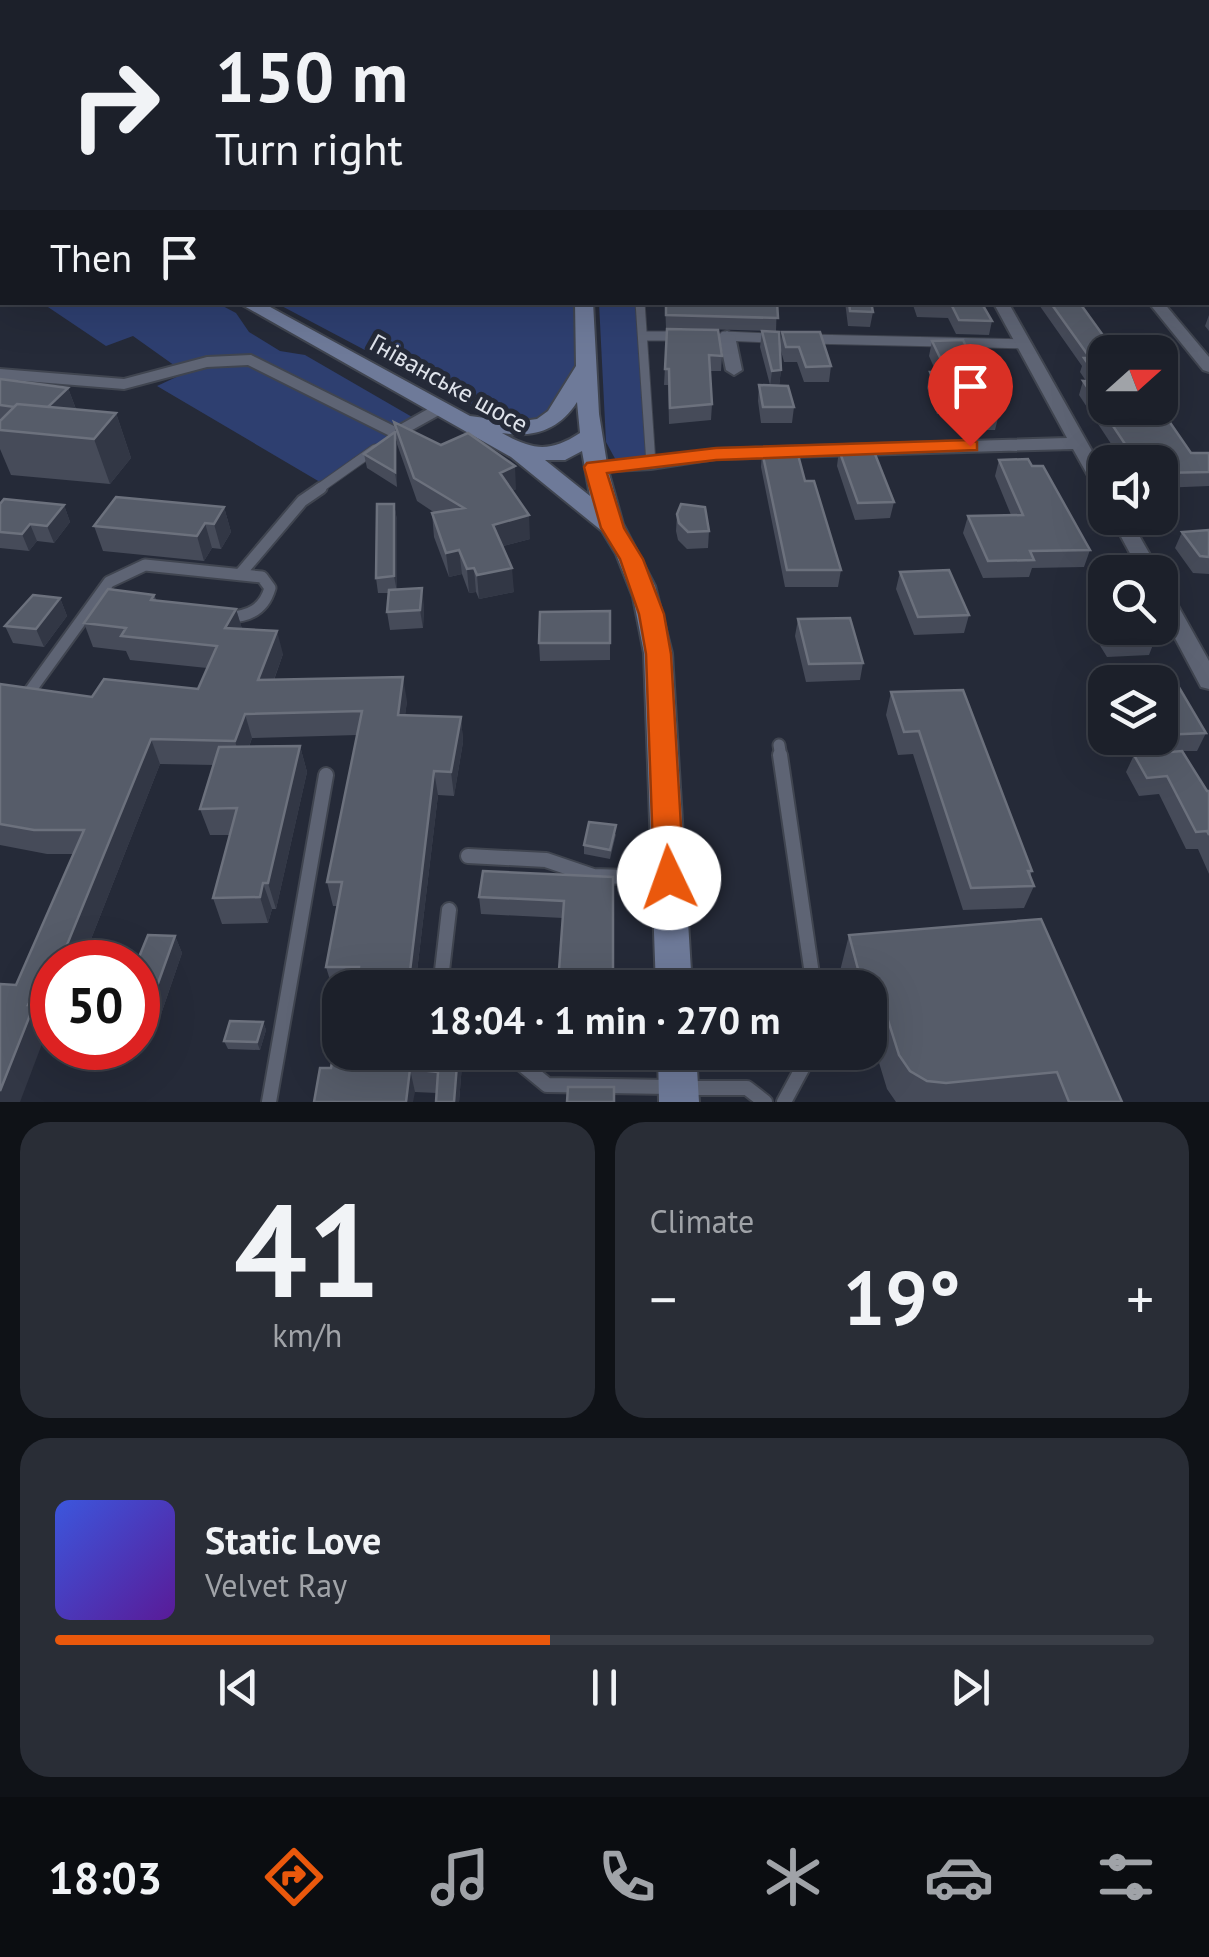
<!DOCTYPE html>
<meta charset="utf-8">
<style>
:root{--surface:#1c202a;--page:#292d36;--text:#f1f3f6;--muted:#a0a3a8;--line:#3a3e47;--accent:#ea580c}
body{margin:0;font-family:"PT Sans",sans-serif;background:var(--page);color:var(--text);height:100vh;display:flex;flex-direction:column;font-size:38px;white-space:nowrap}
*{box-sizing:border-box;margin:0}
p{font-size:32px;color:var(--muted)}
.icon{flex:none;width:55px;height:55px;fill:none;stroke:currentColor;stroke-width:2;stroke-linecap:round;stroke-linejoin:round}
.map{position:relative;height:1102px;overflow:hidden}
.drawer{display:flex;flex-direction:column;gap:20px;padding:20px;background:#0f1217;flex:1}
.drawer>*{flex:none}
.top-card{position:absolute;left:0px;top:0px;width:1210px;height:305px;box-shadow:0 10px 40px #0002,0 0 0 2px var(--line);background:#1c202a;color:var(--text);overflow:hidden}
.needle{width:65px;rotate:69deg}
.fabs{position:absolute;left:1088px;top:335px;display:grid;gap:20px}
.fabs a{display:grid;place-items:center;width:90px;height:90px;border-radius:20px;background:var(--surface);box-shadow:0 10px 40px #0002,0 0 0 2px var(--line);font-size:50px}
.speed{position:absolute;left:30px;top:940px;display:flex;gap:20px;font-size:50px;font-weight:700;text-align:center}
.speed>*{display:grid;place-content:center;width:130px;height:130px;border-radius:50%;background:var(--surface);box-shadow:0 10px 40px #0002,0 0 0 2px var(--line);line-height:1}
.speed .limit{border:15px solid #d22;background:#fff;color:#111}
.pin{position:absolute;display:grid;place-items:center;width:85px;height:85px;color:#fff;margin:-102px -42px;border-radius:50% 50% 50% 0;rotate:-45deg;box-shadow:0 0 10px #0007}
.pin .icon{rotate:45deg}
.me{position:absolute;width:110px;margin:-55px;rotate:357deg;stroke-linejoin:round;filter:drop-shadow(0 0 8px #0008)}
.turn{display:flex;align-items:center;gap:35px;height:210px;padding:0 50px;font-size:45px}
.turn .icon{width:130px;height:130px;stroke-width:2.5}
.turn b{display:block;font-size:70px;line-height:85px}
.then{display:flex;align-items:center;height:95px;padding:0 50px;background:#0003;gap:20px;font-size:38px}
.big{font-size:75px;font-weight:800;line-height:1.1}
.drawer .card{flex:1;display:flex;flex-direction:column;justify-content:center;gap:15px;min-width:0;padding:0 35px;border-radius:30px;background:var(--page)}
.drawer .dial{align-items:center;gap:0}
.dial b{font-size:130px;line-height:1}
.song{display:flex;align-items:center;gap:30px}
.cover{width:120px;height:120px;border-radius:15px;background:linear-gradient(135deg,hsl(230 70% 55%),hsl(270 70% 35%))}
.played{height:10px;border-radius:5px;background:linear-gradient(90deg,var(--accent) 45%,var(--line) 45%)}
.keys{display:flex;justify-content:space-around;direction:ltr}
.heat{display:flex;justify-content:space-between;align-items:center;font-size:55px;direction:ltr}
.drawer .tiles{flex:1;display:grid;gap:20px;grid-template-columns:1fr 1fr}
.card:last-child{grid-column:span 2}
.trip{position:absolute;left:322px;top:970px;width:565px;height:100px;border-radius:30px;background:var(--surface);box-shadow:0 10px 40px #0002,0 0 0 2px var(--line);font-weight:800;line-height:100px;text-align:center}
.tab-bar{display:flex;height:160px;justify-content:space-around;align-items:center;background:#0b0d11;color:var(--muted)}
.tab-bar .icon{width:70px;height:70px}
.tab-bar .current{color:var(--accent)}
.tab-bar b{font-size:45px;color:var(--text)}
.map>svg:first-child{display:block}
</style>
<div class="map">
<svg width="1209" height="1102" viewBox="0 0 1209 1102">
<rect width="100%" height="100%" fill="#252a38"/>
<!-- green -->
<path fill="#2e3f70" d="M0,0H583L2,2V157Z
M42,303H217L236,313L249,332L280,351L305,355L419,421L325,485L157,386L185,373L133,336L106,346Z
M276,303H584L585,361L571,398L533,426L499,421Z
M599,303H640L651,464L619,466L606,442Z"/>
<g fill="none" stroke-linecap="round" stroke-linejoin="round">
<!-- service-far2 casing -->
<g stroke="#404550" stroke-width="11">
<path id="service-far2" d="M640,302L651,464
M643,336H677
M724,336L772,338
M809,339L1024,344
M317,490L375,449"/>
</g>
<!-- service-far1 casing -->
<g stroke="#404550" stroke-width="15">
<path id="service-far1" d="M241,573L302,501L321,488
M25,698L109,582L145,565L262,577L270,588C264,609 249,617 228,617
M779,745L781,757"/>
</g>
<!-- service casing -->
<g stroke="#404550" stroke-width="18">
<path id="service" d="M780,755L814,988
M468,856L546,860L593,876L663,878
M440,988L449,910
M507,1052L547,1085L669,1087
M686,1088H747L765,1102
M269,1102L326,775
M784,1102L811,1052"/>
</g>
<!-- minor casing -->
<g stroke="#404550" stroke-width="4">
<path id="minor" d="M842,0H854L855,2H845Z
M993,302H1008L1105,474V496L1096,490L1073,449L716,459L651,469L595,472L586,467L595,462L651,459L716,449L1067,438Z
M1148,302H1163L1209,357V372L1203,370Z
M727,331L735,336L742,370L734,375L726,370L719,336Z
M251,355L396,427L435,405H447L450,409L396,439L248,365L207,367L124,389L0,379V369L124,379L207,357Z
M1111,518H1129L1160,572H1140Z
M1160,584L1167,586L1209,661V689L1201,687L1160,610Z"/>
</g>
<!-- secondary casing -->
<g stroke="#404550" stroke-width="4">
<path id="secondary" d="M0,163L2,164V175L0,174Z
M237,302H261L470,416L516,422L537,419L548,411L576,366L575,302H593L599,414L608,470L623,524L655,586L672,653L692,988H656L644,653L633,597L616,554L602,531L511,457ZM577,402L580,433C550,453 532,450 502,433C534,438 559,430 577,402ZM582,451L590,496L545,460H565Z
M658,1052H696L699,1102H659Z"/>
</g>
<!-- service-far2 -->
<use href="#service-far2" stroke="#5e6474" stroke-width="9"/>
<!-- service-far1 -->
<use href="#service-far1" stroke="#5e6474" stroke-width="11"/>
<!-- service -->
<use href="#service" stroke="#5e6474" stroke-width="14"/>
<!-- minor -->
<use href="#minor" fill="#5e6474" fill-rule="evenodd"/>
<!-- secondary -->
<use href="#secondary" fill="#6e7a99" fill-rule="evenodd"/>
</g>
<!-- wall -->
<path fill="#464b59" d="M665,302H777L776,331L666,328Z
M845,302H871L873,312L870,327L848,326Z
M912,302H981L992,321L989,335L956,334L948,318L917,317Z
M1037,302H1079L1191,453H1209V486L1160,488V462H1123L1079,395L1083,381H1086L1080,372L1082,366Z
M1209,315V331L1205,326Z
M667,329L722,356L721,371H710L712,404L711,420L669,424L668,385H664Z
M762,331L781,370L779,386L794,407L792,423H761L758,401L759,385H770L760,347Z
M782,332L831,366L829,382H804L797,362H784L780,347Z
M932,341L999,414L995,430H967L960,414H937L927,388L930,372H936L929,356Z
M0,379L68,388L76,409L116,413L131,458L110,484L11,475L0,449Z
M394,422L516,489L512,491L530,539L503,546L514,592L479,599L476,592L469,593L462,574L449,577L434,537L432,513H435L417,501L397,444Z
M397,446V487L367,468L364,454Z
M839,450L894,502L890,518L855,520L837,466Z
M762,451L805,481L841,570L838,587H785L761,467Z
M999,460L1032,466L1090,550L1084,567L1032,568L1029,577L983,578L963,533L968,516L1011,515L995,476Z
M0,504L64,505L70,522L54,543L37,541L29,551L0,548Z
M394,504L397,520V589L424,605L423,628L390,630L387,612L388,593H378L376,578Z
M224,507L231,532L221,549L212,548L204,561L103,551L94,526Z
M677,514L709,531L708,548L687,549L678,540L676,531Z
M1209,530V574L1193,573L1175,548L1182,532Z
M900,572L969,615L964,633L914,635L896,589Z
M154,595L157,601L236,609L242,629L283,654L274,680L407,701L405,715L461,717L463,742L454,796L438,795L415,988H340V990H333L326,967L338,906H333L327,882L357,735L252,738L249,747L300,746L307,772L276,909H272L268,923L222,924L213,898L230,835H210L200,809L214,765L160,764L82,962H52V1007L45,1023L48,1028L16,985L73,854H47L0,845V684L92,697L198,689L207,668L130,660L126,651L93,647L84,623Z
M60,598L67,616L44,647L13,643L5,626Z
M1105,608V628H1150L1156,637L1149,655L1107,657L1088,626L1095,609Z
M610,611V660L540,661L539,643Z
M798,619L863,663L860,680L806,682L795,636Z
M1160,685L1206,733L1197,751H1183L1207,791H1209V874L1198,849H1186L1159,794L1139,796L1126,772L1134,755L1178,752H1153L1145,738H1160Z
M891,692L1032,871L1030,877L1034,886L1024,908L963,910L913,754L898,755L886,715Z
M616,834L610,859L584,854V845Z
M613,877L559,970L563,918L481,914L479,897Z
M849,935L1122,1102H896L887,1089L870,1033V988H844L840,971Z
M175,936L182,953L159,1020L138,1019L137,962Z
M263,1022L266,1030L260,1050L228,1049L224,1041Z
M463,1052L459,1102H436L437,1093L415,1092L331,1068Z
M574,1052H613V1055Z"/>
<!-- shaded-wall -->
<path fill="#323745" d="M781,370L779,386L770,387L772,371Z
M68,388L77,412L44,411Z
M116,413L131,458L110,484L94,439Z
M395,432L397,446V487L395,472Z
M515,466L516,489L502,496L500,473Z
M394,504L397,520V592L394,576Z
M64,505L70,522L54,543L47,526Z
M224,507L231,532L221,549L214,524Z
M529,515L530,539L495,548L493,525Z
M205,523L212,548L204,561L197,536Z
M30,524L37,541L29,551L22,534Z
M459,550L462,574L449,577L446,553Z
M474,568L476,592L469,593L467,569Z
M512,568L514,592L479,599L477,575Z
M422,588L424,605L423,628L420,610Z
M60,598L67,616L44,647L36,629Z
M236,609L243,632L225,628Z
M277,631L283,654L265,704L258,680Z
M403,677L407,701L402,739L398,715Z
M245,714L252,738L242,765L235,741Z
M461,717L463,742L454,796L451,772Z
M151,739L160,764L82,962H60Z
M300,746L307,772L276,909L268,883Z
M434,771L438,795L415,988H408Z
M263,883L272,909L268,923L260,897Z
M175,936L182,953L159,1020L151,1003Z
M50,961L52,966V1007L45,1023L48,1028L20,1102H0V1091L28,1005Z
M263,1022L266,1030L260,1050L257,1042Z
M458,1052H463L459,1102H454Z
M410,1069L415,1092L413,1102H406Z"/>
<!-- building -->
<path fill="#565c69" stroke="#6c717d" stroke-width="2.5" d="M634,0H839L844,2H634Z
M666,302H777L778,318L666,315Z
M849,302H871L873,312L850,311Z
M919,302H981L992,321L959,320L951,304Z
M1050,302H1079L1115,352H1105V408H1160L1191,453H1209V472L1160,473V462H1137L1083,381L1101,382L1084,358H1090Z
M667,329L718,330L722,356L709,355L712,404L670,408L669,369H665Z
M762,331L779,332L781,370L772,371Z
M782,332H820L831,366L806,367L799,347H786Z
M963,340L999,414H971L964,398H940L930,372H947L932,341Z
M0,379L68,388L48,407L17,404L14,407L0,405Z
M759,385L788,386L794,407H763Z
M17,404L116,413L94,439L0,430V421Z
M394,422L441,445L468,433L515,466L500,473L529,515L493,525L512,568L477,575L474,568L467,569L459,550L446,553L432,513L464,508L414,478Z
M395,432V472L364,454Z
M873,449L894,502L858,503L839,450Z
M762,451H797L805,481H814L841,570H787Z
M1028,459L1032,466H1043L1090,550L1030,551L1034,560L988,561L968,516L1023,515L999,460Z
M116,497L224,507L214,524L205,523L197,536L94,526Z
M4,499L64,505L47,526L30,524L22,534L0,532V504Z
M377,504H394V576L376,578Z
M681,504L705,507L709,531L688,532L679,523L677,514Z
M1209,530V557L1200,556L1182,532Z
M949,570L969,615L918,617L900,572Z
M422,588L420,610L387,612L389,590Z
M108,589L154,595L151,600L236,609L225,628L277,631L258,680L403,677L398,715L461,717L451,772L434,771L408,988H356L359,967H326L342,882H327L362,711L245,714L235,741L151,739L60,962L50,961L28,1005H34L0,1091V984L16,985L84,830H34L0,824V684L92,697L104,679L198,689L217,646L121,636L126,628L84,623Z
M33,595L60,598L36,629L5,626Z
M1105,608V626L1095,609Z
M610,611V643H539L540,612Z
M850,618L863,663L809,664L798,619Z
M1106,628H1150L1156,637L1113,640Z
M1177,684L1206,733L1161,735L1160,685Z
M963,690L1032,871H1028L1034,886L971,888L919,731L904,732L891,692Z
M300,746L268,883H263L260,897L213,898L237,808L200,809L219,747Z
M1182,751L1207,791H1209V835L1207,831L1196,832L1167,776L1147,778L1134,755Z
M589,822L616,825L610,850L584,845Z
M483,871L613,877V988H554L555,970H559L564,901L479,897Z
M1041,919L1122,1102H1069L1057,1072L946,1083L927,1081L910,1071L899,1055L881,998L870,999V988H863L849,935Z
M148,935L175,936L151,1003H138L137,962Z
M340,1014V1052H458L454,1102H436L438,1072L410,1069L406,1102H314L320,1068H331Z
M230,1021L263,1022L257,1042L224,1041Z
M568,1087H614V1102H567Z"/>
<!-- route -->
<path fill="#ea580c" stroke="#983908" stroke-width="2.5" d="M970,440L977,442V450L716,460L607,473L624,528L643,559L664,614L671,654L684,878L680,887L669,891L658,887L654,878L646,654L639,614L620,559L601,528L584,467L587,463L716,448Z"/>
<g text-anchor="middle" stroke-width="10" stroke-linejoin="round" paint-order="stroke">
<!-- street labels -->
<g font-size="25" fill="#dfe3eb" stroke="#252a38">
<text transform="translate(449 383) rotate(29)" y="9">Гніванське шосе</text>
</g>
</g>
</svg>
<div class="fabs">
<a><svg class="needle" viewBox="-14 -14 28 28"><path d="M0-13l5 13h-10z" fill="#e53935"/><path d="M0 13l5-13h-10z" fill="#a0a3a8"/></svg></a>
<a><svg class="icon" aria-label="sound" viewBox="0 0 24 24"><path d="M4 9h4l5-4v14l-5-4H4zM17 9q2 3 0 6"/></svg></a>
<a><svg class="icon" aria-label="search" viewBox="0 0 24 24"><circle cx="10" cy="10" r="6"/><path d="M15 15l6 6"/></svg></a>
<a><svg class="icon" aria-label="layers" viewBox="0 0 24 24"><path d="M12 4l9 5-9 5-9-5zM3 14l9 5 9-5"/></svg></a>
</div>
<div class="speed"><div class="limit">50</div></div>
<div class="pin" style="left:970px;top:446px;background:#d93025"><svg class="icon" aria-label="arrive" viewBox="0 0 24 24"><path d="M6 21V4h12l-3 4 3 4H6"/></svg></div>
<svg class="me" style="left:669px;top:878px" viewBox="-20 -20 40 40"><circle r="19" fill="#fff"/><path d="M0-13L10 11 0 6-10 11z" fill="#ea580c"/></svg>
<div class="trip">18:04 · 1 min · 270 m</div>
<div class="top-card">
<div class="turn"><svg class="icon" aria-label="right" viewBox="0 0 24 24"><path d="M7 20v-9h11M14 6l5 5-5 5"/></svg><div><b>150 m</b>Turn right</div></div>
<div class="then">Then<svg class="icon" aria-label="arrive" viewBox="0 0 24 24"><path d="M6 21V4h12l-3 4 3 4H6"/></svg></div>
</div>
</div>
<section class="drawer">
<div class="tiles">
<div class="card dial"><b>41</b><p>km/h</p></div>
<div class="card"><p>Climate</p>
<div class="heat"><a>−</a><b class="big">19°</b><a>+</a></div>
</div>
<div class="card">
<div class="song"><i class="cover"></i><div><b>Static Love</b><p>Velvet Ray</p></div></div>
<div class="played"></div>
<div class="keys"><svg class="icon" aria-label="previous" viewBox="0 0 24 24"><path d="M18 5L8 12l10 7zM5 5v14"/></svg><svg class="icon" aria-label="pause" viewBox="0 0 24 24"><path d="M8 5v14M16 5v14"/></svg><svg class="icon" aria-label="next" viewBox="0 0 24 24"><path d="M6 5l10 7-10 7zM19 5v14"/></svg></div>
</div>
</div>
</section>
<nav class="tab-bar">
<b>18:03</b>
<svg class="icon current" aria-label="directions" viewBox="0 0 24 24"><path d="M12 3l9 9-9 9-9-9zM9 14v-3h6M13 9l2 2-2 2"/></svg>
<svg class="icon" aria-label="music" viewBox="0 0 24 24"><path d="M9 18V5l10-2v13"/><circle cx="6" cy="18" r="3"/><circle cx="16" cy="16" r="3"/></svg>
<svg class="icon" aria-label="phone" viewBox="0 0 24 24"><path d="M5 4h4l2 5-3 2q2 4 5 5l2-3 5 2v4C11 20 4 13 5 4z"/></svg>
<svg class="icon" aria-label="climate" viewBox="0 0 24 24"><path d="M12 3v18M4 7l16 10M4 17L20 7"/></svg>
<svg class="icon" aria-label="car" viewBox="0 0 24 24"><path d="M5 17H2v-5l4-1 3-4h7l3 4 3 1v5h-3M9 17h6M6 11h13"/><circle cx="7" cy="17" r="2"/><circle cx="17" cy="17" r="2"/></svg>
<svg class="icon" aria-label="filters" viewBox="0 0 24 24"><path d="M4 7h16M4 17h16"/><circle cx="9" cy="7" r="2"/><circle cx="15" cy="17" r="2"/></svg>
</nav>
